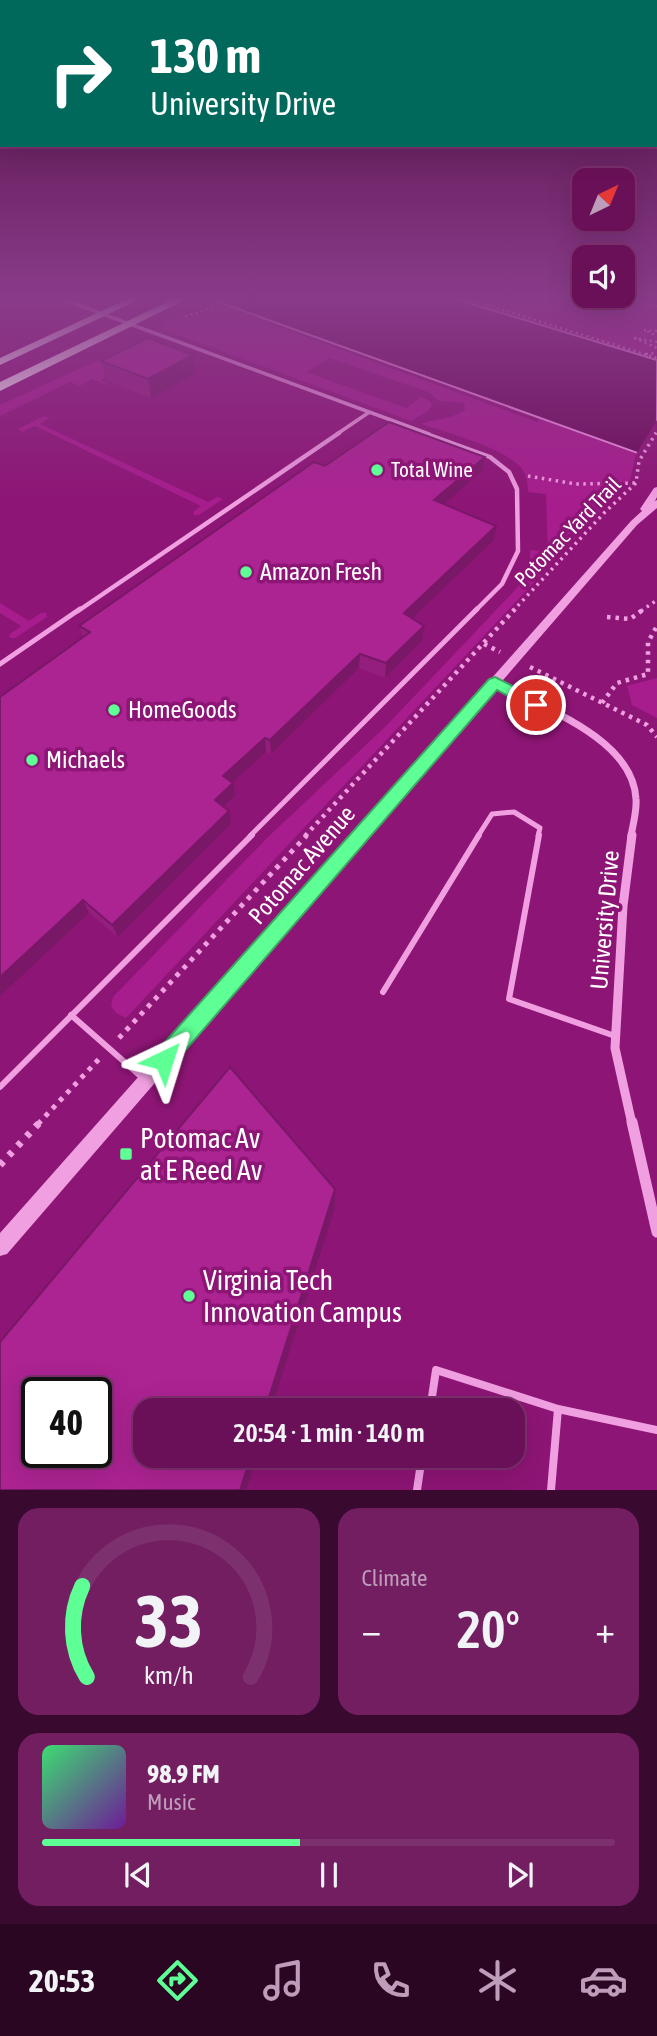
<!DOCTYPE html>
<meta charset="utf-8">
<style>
:root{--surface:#6a1058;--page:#721e61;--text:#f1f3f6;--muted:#be9dba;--line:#7d306e;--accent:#5eff95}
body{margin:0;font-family:"Asap Condensed",sans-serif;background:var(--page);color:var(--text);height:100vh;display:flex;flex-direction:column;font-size:26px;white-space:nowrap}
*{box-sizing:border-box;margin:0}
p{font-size:23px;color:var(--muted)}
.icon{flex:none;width:38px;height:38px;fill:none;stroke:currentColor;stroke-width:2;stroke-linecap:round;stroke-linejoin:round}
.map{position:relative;height:1490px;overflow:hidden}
.sheet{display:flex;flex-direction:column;gap:18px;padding:18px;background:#3a0930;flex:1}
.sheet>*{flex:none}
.top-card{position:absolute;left:0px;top:0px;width:658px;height:147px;box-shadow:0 7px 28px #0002,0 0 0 2px var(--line);background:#00695c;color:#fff;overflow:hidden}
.needle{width:46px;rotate:43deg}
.controls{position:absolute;left:572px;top:168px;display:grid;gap:14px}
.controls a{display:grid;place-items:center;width:63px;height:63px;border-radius:14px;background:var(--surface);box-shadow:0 7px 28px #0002,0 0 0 2px var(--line);font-size:35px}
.speed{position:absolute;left:21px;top:1377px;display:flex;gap:14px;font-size:35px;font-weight:700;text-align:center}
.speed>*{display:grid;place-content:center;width:91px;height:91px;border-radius:50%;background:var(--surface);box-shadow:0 7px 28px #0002,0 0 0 2px var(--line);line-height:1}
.speed .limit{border:4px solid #111;border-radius:10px;background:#fff;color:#111}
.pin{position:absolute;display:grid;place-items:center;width:60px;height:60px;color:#fff;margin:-30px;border:4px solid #fff;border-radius:50%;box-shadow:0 2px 7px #0007}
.me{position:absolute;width:77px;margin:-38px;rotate:41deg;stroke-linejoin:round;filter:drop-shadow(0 0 5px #0008)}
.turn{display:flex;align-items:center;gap:24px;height:147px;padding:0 35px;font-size:32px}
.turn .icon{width:91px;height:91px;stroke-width:2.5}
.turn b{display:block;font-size:49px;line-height:60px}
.big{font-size:52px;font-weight:600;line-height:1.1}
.sheet .widget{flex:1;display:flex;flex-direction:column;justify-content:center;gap:10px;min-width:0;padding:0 24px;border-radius:21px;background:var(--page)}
.sheet .dial{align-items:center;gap:0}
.dial svg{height:182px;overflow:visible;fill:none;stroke:var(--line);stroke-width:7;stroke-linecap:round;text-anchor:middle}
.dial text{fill:var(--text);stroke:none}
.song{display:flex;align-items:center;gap:21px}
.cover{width:84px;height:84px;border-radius:10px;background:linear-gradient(135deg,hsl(140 70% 55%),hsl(280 70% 35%))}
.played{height:7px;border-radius:4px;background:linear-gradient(90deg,var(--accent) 45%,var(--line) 45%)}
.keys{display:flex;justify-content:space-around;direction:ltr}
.heat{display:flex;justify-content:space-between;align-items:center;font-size:38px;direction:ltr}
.sheet .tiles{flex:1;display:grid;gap:18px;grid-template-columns:1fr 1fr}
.widget:last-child{grid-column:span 2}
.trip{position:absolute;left:133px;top:1398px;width:392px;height:70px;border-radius:21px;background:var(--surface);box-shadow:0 7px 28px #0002,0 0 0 2px var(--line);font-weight:600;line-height:70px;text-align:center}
.tabs{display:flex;height:112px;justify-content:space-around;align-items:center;background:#2a0623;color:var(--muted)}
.tabs .icon{width:49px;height:49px}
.tabs .on{color:var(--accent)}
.tabs b{font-size:32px;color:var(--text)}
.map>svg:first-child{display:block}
</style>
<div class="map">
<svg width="657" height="1490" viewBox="0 0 657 1490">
<rect width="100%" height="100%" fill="#8d1575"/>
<!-- green -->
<path fill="#a71d8d" d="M442,295H657V360L602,344L540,419L636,454L630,480L126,1018L116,1013L111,1006L113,997L267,838L386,726L517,588L530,564V550L548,551L546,494L528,492C528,484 527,477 523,470C507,448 447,433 421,424C440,417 447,421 465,410L464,403L439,401L428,392L329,358L306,372L406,408L421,397L429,400L432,405L428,411L411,421L159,328L167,324L164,322L167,320L198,315L220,305L537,422L539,419L455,389L523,320Z
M136,343L149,344L152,354L101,380L108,384L106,385L92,379L80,386L70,382L0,416V405Z
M44,416L49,418L40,424L208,502L217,497L223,499L199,515H194L193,512L201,506L35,426L22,432L18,429Z
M0,603L29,621L41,613H46L47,617L15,638H10L9,635L21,626L0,613Z
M657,678V718L632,705L627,686Z"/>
<!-- water -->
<path fill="#6a0d57" stroke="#f391e2" stroke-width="2" d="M199,295H442L657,360V460Z"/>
<!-- pier -->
<path fill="#8d1575" d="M657,420V463L635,456Z"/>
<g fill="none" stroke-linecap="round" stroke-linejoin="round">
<!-- path-far4 -->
<path stroke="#f09fe1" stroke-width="2.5" stroke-dasharray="2 3.5" stroke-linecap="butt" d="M455,295L657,358
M619,296L657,306
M185,316L198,313L236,295
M657,331L644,330L657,336
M657,342L635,338L657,348
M646,354L657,353
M655,434L657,431"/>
<!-- path-far3 -->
<path stroke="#f09fe1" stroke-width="3.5" stroke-dasharray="2.5 4.5" stroke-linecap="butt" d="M528,476L576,484L636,483
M513,611L605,512L636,483L639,461L656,433
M641,611L657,600"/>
<!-- path-far2 -->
<path stroke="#f09fe1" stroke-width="4.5" stroke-dasharray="3.5 5" stroke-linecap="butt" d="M607,617L630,619L644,609
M484,644L500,652
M530,667L647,725L657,737
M602,703L617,683L648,674V642L657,626
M305,836L515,609"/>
<!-- path-far1 -->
<path stroke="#f09fe1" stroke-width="5" stroke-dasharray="4.5 6" stroke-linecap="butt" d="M119,1038L307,835
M38,1124L99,1059"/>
<!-- path -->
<path stroke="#f09fe1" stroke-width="7" stroke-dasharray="5 8" stroke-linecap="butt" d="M0,1165L40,1122"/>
<!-- service-far4 -->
<path stroke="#f09fe1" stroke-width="3.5" d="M51,295L429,434
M337,434L368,413"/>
<!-- service-far3 -->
<path stroke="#f09fe1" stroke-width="4.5" d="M424,433L490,457L509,472L517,489L518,551L502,584L475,611
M78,611L339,433"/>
<!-- service-far2 -->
<path stroke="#f09fe1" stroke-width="5" d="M0,664L80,609
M250,836L477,609
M478,836L492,814L514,812L540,828L538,836"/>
<!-- service-far1 -->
<path stroke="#f09fe1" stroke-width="6" d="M539,835L509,999L615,1036
M383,992L479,835
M71,1015L145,1080
M0,1087L252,835"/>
<!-- service -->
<path stroke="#f09fe1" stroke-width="8" d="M430,1410L436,1370L558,1409L657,1430
M417,1490L422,1456
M551,1490L558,1409"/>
<!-- minor-far2 -->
<path stroke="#f09fe1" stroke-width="7" d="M495,683C541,707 633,738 636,799C637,811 633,824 631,836"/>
<!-- minor-far1 -->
<path stroke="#f09fe1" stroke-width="9" d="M632,835L623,906L615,1048L632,1124"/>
<!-- minor -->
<path stroke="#f09fe1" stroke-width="11" d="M632,1122L657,1232"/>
<!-- tertiary -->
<path fill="#f09fe1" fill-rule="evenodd" d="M657,487V497L655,501L657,500V508L637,525L7,1254L0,1256V1233L631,521L642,511L640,509L654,488Z"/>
<!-- trunk -->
<path fill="#fff4fc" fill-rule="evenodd" d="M136,295H149L0,365V358Z
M182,295H195L0,391V382Z"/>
</g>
<!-- wall -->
<path fill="#941e7e" d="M193,355L196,374L151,398L105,380L101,361Z
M325,466L482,471L444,504L494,540L412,618L422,641L385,678L359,668L271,754L266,752L232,782L235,796L224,807L229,811L231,824L118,937L89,913L0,996V697L83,637L79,626Z"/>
<!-- shaded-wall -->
<path fill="#781866" d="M193,355L196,374L151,398L148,379Z
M485,457L482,471L433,514L434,500Z
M496,526L494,540L403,627L404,613Z
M424,626L422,641L385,678L386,663Z
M360,654L359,668L271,754L270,740Z
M265,738L266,752L225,789L223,776Z
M233,783L235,796L217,813L215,800Z
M229,811L231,824L118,937L112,925Z
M83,900L89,913L0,996V977Z
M335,1189V1207L271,1410H265Z
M251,1456H257L246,1490H240Z"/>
<!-- building -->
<path fill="#ac2392" stroke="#781866" stroke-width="2" fill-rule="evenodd" d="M148,338L193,355L148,379L101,361Z
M389,422L485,457L434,500L496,526L404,613L424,626L386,663L360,654L270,740L265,738L223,776L233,783L215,800L229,811L112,925L83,900L0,977V697L90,632L79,626L314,462L325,466Z
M230,1067L335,1189L265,1410H145V1456H251L240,1490H0V1342ZM37,1393H96V1452H37Z"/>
<!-- sky -->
<linearGradient id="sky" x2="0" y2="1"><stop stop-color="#4e0c40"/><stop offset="0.59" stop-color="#893b89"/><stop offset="1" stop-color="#893b89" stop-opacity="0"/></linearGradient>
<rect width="657" height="504" fill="url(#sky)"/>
<!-- route -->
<path fill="#5eff95" stroke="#3da661" stroke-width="2" d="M495,677L542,701L544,705L542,709H531L497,690L171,1067L164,1070L156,1067L153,1060L156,1052L489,679Z"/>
<!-- markers -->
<g fill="#5eff95" stroke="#8d1575" stroke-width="2.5">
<circle cx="377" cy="470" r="7"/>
<circle cx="246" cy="572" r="7"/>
<circle cx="114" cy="710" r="7"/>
<circle cx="32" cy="760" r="7"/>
<rect x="119" y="1147" width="14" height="14" rx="3.5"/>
<circle cx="189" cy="1296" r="7"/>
</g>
<g text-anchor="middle" stroke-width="7" stroke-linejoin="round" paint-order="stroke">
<!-- far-poi labels -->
<g font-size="21" fill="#fff" stroke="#8d1575" text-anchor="start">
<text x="391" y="477">Total Wine</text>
</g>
<!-- far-street labels -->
<g font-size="21" fill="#fff" stroke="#8d1575">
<text transform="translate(568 532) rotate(-46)" y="7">Potomac Yard Trail</text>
</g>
<!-- poi labels -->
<g font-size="24" fill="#fff" stroke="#8d1575" text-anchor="start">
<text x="260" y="580">Amazon Fresh</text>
<text x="128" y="718">HomeGoods</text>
<text x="46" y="768">Michaels</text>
</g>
<!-- street labels -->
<g font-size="24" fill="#fff" stroke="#8d1575">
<text transform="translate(302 865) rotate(-49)" y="8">Potomac Avenue</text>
<text transform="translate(605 920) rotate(-85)" y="8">University Drive</text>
</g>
<!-- near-poi labels -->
<g font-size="28" fill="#fff" stroke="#8d1575" text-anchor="start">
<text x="140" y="1148">Potomac Av<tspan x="140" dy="32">at E Reed Av</tspan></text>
<text x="203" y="1290">Virginia Tech<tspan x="203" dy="32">Innovation Campus</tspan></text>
</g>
</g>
</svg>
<div class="controls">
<a><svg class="needle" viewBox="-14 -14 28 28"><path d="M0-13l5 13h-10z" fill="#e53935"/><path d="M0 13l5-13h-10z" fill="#be9dba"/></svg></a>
<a><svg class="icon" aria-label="sound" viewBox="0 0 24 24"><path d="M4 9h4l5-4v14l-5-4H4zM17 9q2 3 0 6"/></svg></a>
</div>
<div class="speed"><div class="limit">40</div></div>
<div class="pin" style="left:536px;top:705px;background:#d93025"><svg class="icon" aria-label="arrive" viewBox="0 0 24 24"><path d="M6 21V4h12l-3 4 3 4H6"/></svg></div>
<svg class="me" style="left:164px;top:1060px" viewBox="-20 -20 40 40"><path d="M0-17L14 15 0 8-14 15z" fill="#5eff95" stroke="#fff" stroke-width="4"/></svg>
<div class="trip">20:54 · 1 min · 140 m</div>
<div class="top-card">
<div class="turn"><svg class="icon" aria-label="right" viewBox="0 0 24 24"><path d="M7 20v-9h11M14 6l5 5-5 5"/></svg><div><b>130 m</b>University Drive</div></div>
</div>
</div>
<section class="sheet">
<div class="tiles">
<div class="widget dial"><svg viewBox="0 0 100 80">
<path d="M14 69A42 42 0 1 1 86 69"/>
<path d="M14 69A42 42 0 0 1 12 29" stroke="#5eff95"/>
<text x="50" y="56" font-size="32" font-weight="700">33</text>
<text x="50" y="72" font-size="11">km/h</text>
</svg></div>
<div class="widget"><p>Climate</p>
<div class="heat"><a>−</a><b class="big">20°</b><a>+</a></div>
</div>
<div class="widget">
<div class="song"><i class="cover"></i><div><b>98.9 FM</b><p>Music</p></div></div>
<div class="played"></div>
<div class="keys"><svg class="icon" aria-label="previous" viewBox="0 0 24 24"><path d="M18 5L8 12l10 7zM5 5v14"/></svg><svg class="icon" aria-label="pause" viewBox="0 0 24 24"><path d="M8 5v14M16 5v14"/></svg><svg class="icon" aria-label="next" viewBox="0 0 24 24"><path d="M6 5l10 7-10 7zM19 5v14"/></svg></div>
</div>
</div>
</section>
<nav class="tabs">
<b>20:53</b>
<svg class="icon on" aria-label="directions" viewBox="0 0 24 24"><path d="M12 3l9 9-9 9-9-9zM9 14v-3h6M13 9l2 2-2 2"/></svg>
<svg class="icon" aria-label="music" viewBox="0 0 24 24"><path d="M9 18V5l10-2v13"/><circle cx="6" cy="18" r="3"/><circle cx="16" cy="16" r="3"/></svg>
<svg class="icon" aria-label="phone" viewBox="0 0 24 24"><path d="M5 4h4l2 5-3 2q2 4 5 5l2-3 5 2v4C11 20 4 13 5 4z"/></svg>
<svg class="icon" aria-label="climate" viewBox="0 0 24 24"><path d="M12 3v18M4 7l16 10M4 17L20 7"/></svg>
<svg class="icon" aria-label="car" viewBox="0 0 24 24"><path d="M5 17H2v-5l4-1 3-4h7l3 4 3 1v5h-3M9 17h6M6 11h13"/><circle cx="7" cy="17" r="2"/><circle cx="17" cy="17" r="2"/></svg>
</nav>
